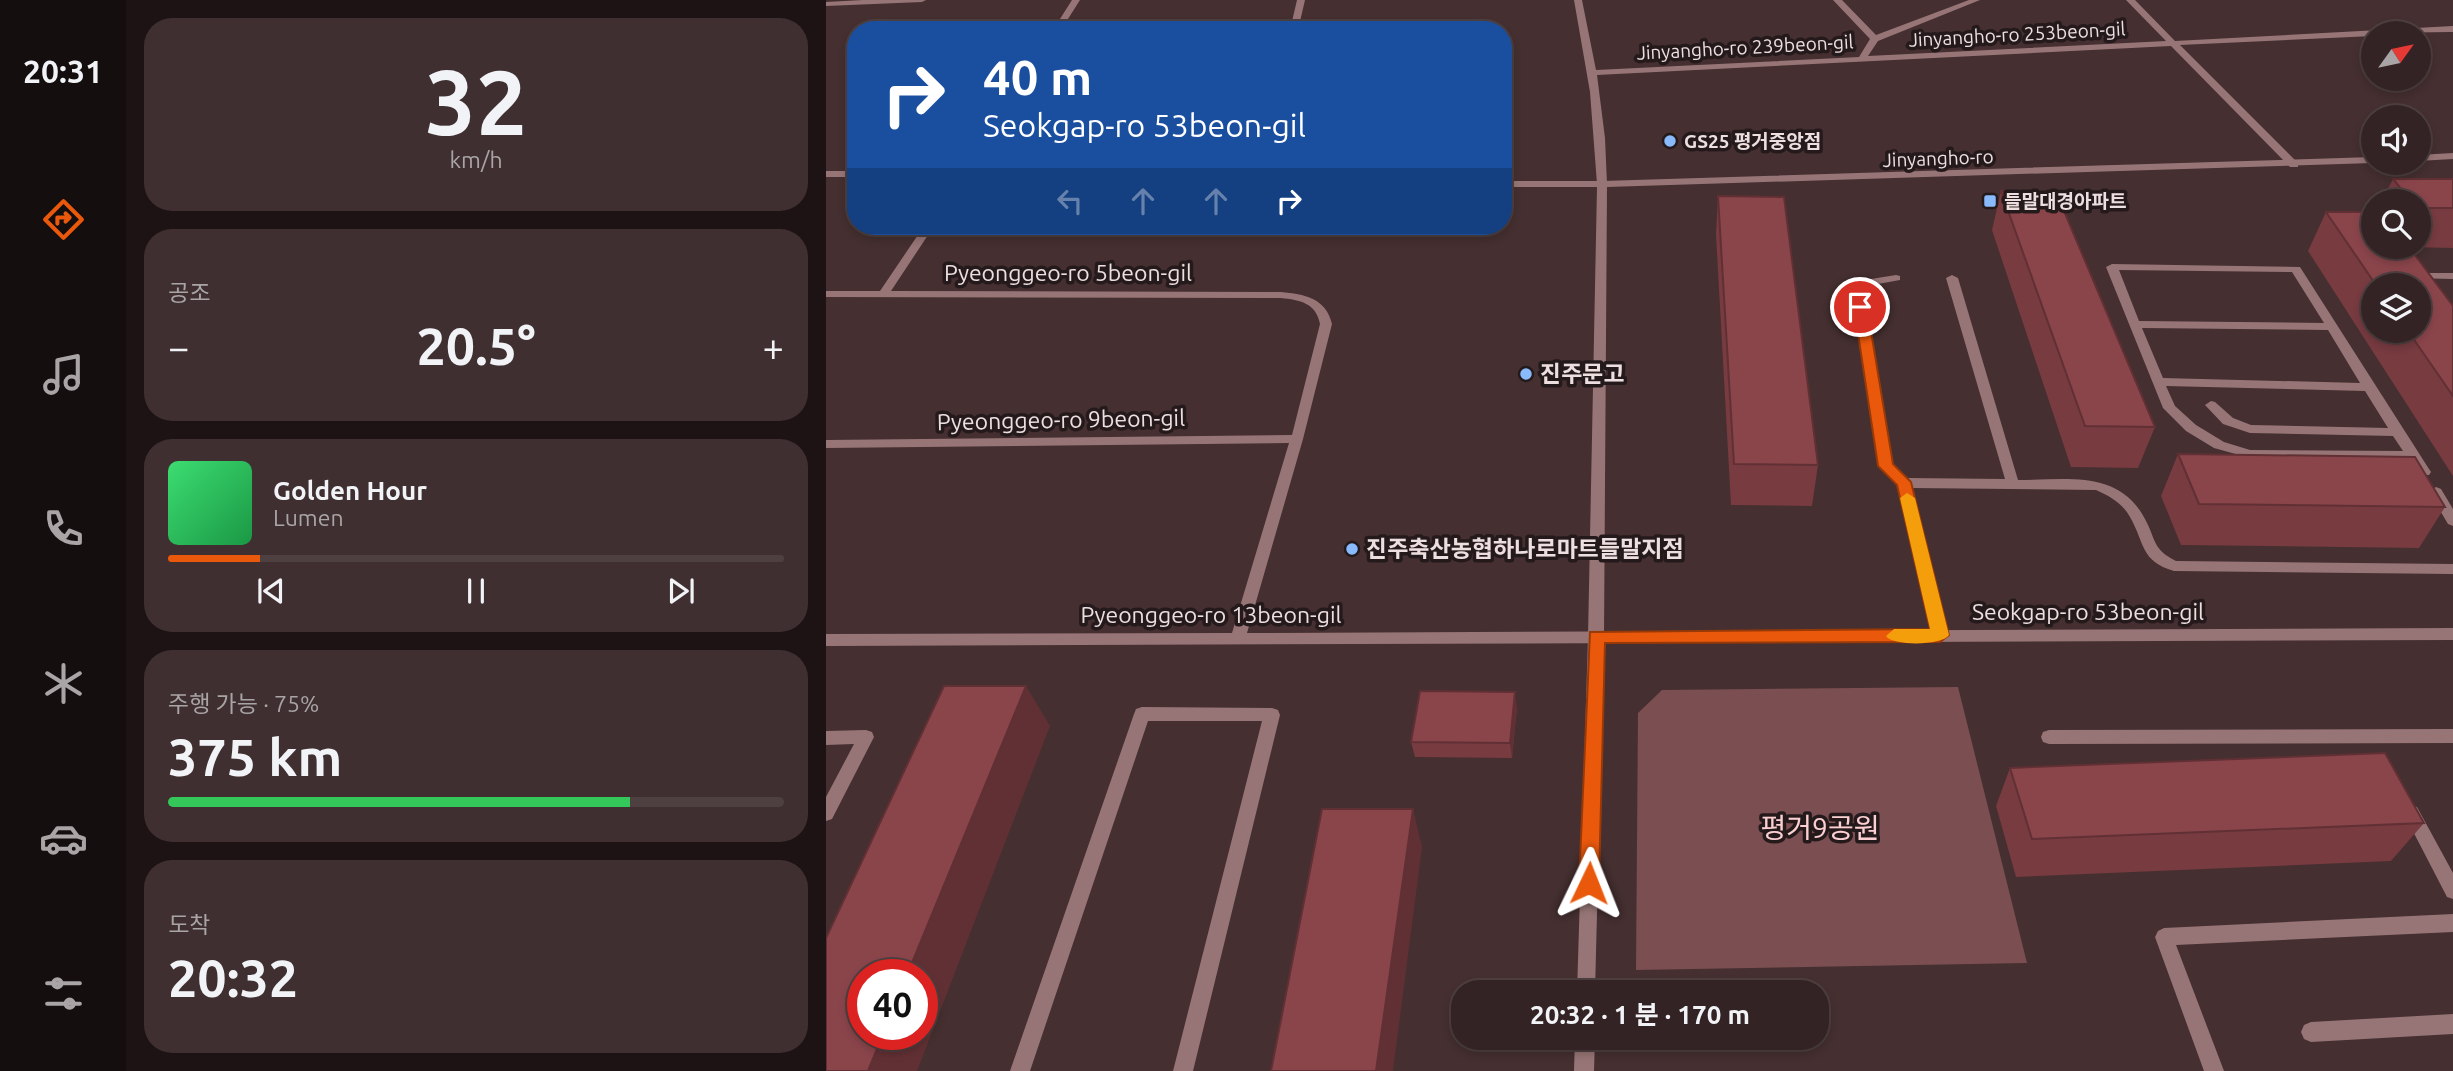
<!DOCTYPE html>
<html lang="ko">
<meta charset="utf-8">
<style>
:root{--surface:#342324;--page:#3f2f31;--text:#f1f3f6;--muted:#a9a4a6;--line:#4e4041;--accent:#ea580c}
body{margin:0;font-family:Ubuntu,"Noto Sans KR",sans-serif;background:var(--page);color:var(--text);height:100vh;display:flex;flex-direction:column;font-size:26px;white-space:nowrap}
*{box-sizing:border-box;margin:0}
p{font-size:23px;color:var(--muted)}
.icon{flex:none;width:38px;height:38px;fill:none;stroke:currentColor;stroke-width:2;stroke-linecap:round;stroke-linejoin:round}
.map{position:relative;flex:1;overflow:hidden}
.side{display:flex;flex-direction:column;gap:18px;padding:18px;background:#1d1314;width:700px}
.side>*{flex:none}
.guide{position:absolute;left:21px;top:21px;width:665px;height:214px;border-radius:28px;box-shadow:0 4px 10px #0003,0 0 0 2px var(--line);background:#1a4fa0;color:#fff;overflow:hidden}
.needle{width:46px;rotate:57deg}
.buttons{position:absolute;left:1535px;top:21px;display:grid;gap:14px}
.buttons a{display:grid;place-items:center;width:70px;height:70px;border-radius:50%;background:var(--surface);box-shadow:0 4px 10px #0003,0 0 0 2px var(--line);font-size:35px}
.speed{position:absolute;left:21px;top:959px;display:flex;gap:14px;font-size:35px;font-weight:700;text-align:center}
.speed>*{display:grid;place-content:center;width:91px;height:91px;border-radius:50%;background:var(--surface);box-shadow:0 4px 10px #0003,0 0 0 2px var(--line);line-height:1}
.speed .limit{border:10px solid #d22;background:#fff;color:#111}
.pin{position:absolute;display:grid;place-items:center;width:60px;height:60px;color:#fff;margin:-30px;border:4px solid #fff;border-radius:50%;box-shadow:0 2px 7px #0007}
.me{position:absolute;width:77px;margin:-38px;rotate:2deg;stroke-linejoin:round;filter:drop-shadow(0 0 5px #0008)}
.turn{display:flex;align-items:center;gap:24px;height:147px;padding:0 21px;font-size:32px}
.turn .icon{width:91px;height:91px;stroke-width:2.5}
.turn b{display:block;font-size:49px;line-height:60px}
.lanes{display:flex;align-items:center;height:66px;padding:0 21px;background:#0003;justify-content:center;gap:35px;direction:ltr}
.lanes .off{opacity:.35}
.big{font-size:52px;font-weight:700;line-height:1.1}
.side .widget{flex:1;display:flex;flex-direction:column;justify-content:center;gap:10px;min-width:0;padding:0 24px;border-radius:28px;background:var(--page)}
.side .dial{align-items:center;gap:0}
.dial b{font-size:91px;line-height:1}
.song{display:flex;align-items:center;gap:21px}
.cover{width:84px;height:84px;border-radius:10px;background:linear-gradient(135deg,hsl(140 70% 55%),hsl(140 70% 35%))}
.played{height:7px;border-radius:4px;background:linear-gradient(90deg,var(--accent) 15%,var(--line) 15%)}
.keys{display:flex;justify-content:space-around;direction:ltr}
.heat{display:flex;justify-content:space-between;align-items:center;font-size:38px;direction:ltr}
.charge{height:10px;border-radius:5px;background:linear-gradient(90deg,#34c759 75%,var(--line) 0)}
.trip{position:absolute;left:625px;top:980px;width:378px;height:70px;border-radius:28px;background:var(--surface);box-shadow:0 4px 10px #0003,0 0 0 2px var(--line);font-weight:700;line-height:70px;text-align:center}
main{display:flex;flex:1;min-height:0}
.dock{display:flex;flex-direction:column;width:126px;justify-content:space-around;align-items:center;background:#150e0e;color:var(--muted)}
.dock .icon{width:49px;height:49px}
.dock .selected{color:var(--accent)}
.dock b{font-size:32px;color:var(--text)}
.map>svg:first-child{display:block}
</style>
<main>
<nav class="dock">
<b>20:31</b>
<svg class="icon selected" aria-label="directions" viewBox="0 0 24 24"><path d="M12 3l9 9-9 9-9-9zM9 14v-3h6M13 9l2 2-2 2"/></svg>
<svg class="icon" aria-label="music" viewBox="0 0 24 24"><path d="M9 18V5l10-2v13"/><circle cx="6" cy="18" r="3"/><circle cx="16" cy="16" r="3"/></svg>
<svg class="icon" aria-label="phone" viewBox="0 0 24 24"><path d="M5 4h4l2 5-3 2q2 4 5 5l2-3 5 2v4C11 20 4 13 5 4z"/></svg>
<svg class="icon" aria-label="climate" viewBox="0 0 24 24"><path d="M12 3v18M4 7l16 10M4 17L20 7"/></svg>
<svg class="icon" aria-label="car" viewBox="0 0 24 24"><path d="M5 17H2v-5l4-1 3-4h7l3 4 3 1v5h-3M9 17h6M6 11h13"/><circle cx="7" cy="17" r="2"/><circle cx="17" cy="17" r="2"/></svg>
<svg class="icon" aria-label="filters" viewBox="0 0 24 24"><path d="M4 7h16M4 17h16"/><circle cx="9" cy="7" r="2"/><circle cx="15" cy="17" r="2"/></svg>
</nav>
<section class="side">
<div class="widget dial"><b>32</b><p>km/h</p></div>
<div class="widget"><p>공조</p>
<div class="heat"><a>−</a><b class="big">20.5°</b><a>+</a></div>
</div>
<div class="widget">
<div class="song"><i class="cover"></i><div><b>Golden Hour</b><p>Lumen</p></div></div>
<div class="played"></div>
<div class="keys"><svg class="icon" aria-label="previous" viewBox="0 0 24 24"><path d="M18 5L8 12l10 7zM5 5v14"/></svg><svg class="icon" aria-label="pause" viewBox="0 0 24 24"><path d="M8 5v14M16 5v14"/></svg><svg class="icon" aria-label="next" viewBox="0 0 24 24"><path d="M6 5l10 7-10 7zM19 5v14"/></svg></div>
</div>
<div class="widget"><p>주행 가능 · 75%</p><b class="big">375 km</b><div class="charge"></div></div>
<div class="widget"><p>도착</p><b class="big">20:32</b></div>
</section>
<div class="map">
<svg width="1627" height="1071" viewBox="0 0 1627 1071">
<rect width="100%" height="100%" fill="#452f30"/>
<!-- green -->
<path fill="#7b4e51" d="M1132,687L1201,963L810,970L812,713L836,690Z"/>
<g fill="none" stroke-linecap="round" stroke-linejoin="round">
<!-- service -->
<path fill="#977576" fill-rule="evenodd" d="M1286,264L1474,267L1603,469L1605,472L1603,475H1593L1583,460L1424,458L1388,448L1360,431L1337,408L1280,267ZM1293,270L1466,272L1498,323L1313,321ZM1316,328L1502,330L1534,383L1337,378ZM1340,386L1539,391L1562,428L1425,425L1407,418L1389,402L1385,401L1379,405L1397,424L1424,433L1567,436L1577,451L1424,450L1398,442L1370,425L1349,406Z
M1586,273H1627V279L1582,278L1580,276Z
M1070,275L1074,276V280L1052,284L1044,289L1040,307L1066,464L1081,478L1179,479L1120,278L1126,275L1132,278L1192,480C1240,480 1293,469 1319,519C1330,539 1326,549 1350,561L1627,564V574L1348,571C1314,561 1319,543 1304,517C1297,504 1284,496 1270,490L1086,488L1122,635L1119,639H1109L1072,485L1053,466L1028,307L1035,285L1045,279Z
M1610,487L1615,489L1627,509V526L1622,524L1603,492Z
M316,707L446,708L452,710L454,715L367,1071H347L436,721H322L204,1071H184L308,714L310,709Z
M1627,729V743L1223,744L1217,742L1215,737L1217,732L1223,730Z
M40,730L46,732L48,737L6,819L0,821V797L28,744L0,745V731Z
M1585,805L1591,807L1627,873V899L1621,897L1577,812L1579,807Z
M1627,914V932L1350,945L1398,1071H1378L1329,937L1332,931L1338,928Z
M1627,1014V1034L1485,1042L1478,1039L1475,1032L1478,1025L1485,1022Z"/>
<!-- minor -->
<path fill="#977576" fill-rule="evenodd" d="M37,0H100L96,2L0,6V2Z
M246,0H254L235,30H227Z
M471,0H479L472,30H464Z
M748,0H756L770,70L1033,57L1044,39L1007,0H1016L1050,35L1143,0H1154L1052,41L1042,56L1340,41L1300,0H1309L1349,41L1627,26V32L1547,33V36L1354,45L1472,163V167H1464L1345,46L771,75L779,138L781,184L776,187L771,184L764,92Z
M98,226H108L65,291L455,292C478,294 500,298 506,324L477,439L421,633L1627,628V640L0,646V634L406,633L463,443L0,448V440L466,435L494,324C490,303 474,300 455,298L0,297V291H54Z"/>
<!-- tertiary -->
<path fill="#977576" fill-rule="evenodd" d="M1627,153V159L1592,161V155Z
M1547,157V163L781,187L778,637L769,992H751L762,637L771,187H677V181H776Z
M0,171H30V177H0Z
M749,1038H769L768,1071H748Z"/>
</g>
<!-- wall -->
<path fill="#773b40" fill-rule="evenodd" d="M1567,179H1627V248L1583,247L1627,306V476L1482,251L1500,212L1547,247H1592V201H1556ZM1547,285H1592V331H1547Z
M1175,191L1329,427L1312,468L1245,467L1166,230Z
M892,196L992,465L986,506L905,505L890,235Z
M1352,454L1619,507L1593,548L1355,545L1335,496Z
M691,707L686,758L589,757L585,742Z
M1184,768L1598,823L1565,861L1190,877L1170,806Z"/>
<!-- shaded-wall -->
<path fill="#613034" d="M200,686L224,726L91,1071H42L57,1034H96V975H81Z
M689,692L691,707L686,758L684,743Z
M587,809L596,847L567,1071H550Z"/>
<!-- building -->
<path fill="#8a454b" stroke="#613034" stroke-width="2" d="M1567,179H1627V208H1592V201H1585Z
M1175,191L1230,192L1329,427L1259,426Z
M892,196L958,197L992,465L908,464Z
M1500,212H1547V247H1583L1627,306V396L1582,331H1592V285H1550Z
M1352,454L1589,457L1619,507L1373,504Z
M118,686H200L81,975H37V1034H57L42,1071H0V938Z
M594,691L689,692L684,743L585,742Z
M1559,753L1598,823L1206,839L1184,768Z
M496,809H587L550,1071H445Z"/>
<!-- route -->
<path fill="#ea580c" stroke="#983908" stroke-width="2" d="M1034,303L1041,307L1067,464L1085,482L1123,635L1114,642L779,643L773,883L770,889L763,892L756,889L753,883L764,632L1104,629L1071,485L1052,466L1028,307Z"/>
<!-- slow -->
<path fill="#f59e0b" d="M1081,493L1089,498L1123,635C1116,646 1066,646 1060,636L1068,629H1104L1074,498Z"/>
<!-- markers -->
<g fill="#88bafc" stroke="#251a1b" stroke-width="2.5">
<circle cx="844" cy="141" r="7"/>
<rect x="1157" y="194" width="14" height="14" rx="3.5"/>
<circle cx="700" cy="374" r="7"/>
<circle cx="526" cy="549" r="7"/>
</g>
<g text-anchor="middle" stroke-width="7" stroke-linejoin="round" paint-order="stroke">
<!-- far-street labels -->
<g font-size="19" fill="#eddedf" stroke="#251a1b">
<text transform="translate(1191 34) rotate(-3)" y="7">Jinyangho-ro 253beon-gil</text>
<text transform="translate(919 47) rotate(-3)" y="7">Jinyangho-ro 239beon-gil</text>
<text transform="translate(1112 158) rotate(-2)" y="7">Jinyangho-ro</text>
</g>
<!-- far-poi labels -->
<g font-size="19" font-weight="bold" fill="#eddedf" stroke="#251a1b" text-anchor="start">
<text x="858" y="148">GS25 평거중앙점</text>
<text x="1178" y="208">들말대경아파트</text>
</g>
<!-- street labels -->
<g font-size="23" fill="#eddedf" stroke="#251a1b">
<text x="242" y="281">Pyeonggeo-ro 5beon-gil</text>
<text transform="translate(235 420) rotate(-1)" y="8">Pyeonggeo-ro 9beon-gil</text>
<text x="1262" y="620">Seokgap-ro 53beon-gil</text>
<text x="385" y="623">Pyeonggeo-ro 13beon-gil</text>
</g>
<!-- poi labels -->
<g font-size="23" font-weight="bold" fill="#eddedf" stroke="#251a1b" text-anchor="start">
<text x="714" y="382">진주문고</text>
<text x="540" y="557">진주축산농협하나로마트들말지점</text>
</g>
<!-- near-park labels -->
<g font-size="28" fill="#fcd0d2" stroke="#251a1b">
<text x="994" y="838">평거9공원</text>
</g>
</g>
</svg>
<div class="buttons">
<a><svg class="needle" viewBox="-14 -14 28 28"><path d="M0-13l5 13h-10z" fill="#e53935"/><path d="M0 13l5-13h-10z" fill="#a9a4a6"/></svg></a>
<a><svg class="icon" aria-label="sound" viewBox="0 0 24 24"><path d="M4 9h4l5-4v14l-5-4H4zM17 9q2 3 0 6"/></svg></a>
<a><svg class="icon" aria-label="search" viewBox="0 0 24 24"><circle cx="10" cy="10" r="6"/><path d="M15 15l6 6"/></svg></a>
<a><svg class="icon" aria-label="layers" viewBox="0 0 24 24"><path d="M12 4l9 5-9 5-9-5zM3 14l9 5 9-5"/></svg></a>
</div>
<div class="speed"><div class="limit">40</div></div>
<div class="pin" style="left:1034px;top:307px;background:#d93025"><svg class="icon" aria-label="arrive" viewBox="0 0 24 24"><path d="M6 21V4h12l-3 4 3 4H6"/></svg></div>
<svg class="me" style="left:763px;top:883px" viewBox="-20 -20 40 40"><path d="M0-17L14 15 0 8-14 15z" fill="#ea580c" stroke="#fff" stroke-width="4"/></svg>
<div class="trip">20:32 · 1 분 · 170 m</div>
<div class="guide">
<div class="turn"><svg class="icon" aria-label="right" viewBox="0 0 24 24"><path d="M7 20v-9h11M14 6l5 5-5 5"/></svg><div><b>40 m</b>Seokgap-ro 53beon-gil</div></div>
<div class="lanes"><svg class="icon off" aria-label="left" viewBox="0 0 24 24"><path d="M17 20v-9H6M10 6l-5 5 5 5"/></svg><svg class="icon off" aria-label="ahead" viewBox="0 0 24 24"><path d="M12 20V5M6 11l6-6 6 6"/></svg><svg class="icon off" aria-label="ahead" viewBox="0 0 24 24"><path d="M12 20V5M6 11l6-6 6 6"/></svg><svg class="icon" aria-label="right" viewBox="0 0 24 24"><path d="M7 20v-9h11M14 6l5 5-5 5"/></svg></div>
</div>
</div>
</main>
